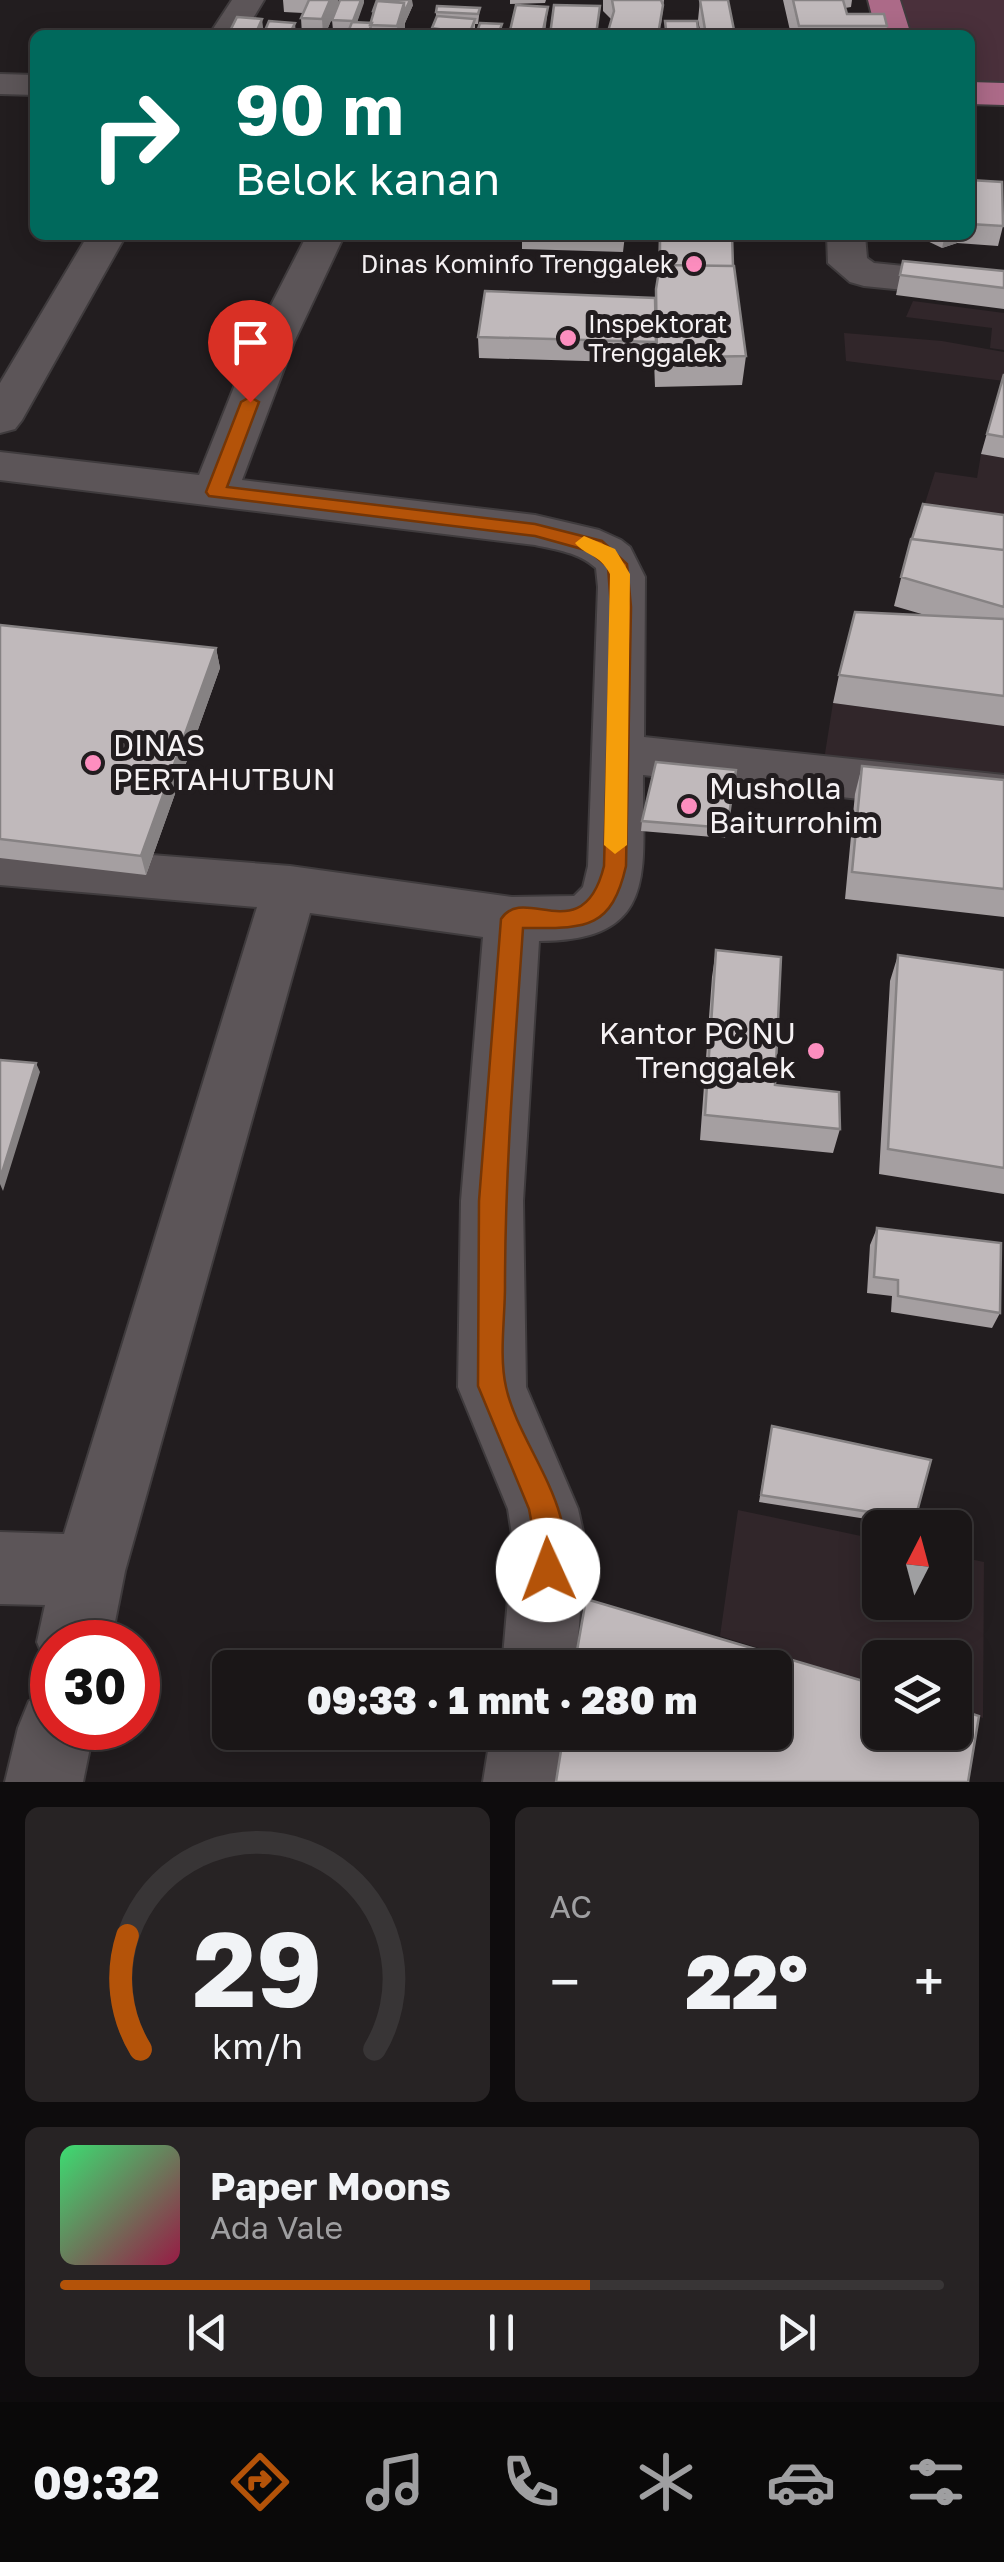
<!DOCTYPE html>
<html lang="id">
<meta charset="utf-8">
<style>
:root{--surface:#1a1617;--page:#272324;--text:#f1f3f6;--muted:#9f9fa1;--line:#383536;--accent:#b45309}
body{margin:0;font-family:"Golos Text",sans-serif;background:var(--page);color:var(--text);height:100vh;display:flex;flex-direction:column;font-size:38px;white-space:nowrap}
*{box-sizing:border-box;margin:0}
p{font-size:32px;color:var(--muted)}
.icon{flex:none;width:55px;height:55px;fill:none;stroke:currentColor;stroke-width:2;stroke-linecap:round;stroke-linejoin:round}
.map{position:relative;height:1782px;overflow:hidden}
.panel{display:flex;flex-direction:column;gap:25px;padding:25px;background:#0e0c0d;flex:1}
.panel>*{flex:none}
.banner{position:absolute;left:30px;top:30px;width:945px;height:210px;border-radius:15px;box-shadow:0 5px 25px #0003,0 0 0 2px var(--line);background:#00695c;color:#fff;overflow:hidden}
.needle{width:65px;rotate:6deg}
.tools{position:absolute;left:862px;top:1510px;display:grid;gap:20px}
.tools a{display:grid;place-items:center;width:110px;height:110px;border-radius:15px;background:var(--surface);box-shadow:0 5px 25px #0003,0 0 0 2px var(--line);font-size:50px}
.speed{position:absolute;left:30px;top:1620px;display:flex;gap:20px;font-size:50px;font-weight:700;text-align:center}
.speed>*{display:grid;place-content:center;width:130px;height:130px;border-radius:50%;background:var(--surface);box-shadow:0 5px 25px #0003,0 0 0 2px var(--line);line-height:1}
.speed .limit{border:15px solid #d22;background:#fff;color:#111}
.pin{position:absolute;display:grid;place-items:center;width:85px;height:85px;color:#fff;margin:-102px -42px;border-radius:50% 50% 50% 0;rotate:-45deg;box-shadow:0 0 10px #0007}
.pin .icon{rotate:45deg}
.me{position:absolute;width:110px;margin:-55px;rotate:358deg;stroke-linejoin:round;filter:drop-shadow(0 0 8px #0008)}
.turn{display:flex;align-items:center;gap:35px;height:210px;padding:0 40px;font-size:45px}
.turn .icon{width:130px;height:130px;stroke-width:2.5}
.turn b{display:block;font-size:70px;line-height:85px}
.big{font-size:75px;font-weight:800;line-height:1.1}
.panel .card{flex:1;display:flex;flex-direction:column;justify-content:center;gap:15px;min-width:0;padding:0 35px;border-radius:15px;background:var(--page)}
.panel .dial{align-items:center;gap:0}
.dial svg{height:260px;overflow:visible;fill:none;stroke:var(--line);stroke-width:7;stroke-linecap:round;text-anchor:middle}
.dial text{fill:var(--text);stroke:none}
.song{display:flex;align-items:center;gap:30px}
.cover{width:120px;height:120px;border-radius:15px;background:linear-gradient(135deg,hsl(140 70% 55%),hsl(340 70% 35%))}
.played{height:10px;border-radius:5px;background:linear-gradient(90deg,var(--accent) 60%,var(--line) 60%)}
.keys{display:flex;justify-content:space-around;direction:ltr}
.heat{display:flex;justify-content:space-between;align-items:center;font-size:55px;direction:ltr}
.panel .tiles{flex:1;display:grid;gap:25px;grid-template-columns:1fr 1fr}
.card:last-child{grid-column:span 2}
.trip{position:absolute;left:212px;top:1650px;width:580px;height:100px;border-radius:15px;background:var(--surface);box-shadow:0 5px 25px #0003,0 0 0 2px var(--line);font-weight:800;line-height:100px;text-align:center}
.dock{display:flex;height:160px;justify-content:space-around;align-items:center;background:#0a0909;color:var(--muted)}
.dock .icon{width:70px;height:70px}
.dock .current{color:var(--accent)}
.dock b{font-size:45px;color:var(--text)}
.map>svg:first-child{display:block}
</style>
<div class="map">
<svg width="1004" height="1782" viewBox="0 0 1004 1782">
<rect width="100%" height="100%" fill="#221d1f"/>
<!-- built -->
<path fill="#31262a" d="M913,301L1004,313V350L990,348L992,328L906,317Z
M844,333L942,341L1004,352V381L846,361Z
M981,454L1004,458V536L918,525L935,472L977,478Z
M833,703L1004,726V782L824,760Z
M738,1510L880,1540V1602H955V1556L984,1562L983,1718L955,1710V1658H880V1686L720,1636Z"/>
<!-- green -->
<path fill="#4a303b" d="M884,0H1004V94L970,93V35H894Z"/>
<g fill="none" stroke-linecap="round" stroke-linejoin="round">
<!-- minor casing -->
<g stroke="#3f3b3d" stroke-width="4">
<path id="minor" d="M232,0H264L243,35H209Z
M0,74L35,75V95L0,94Z
M88,235H126L22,420L15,429L0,433V383Z
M307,235H339L342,240L294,342L242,480L535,515L599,530L621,540L630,547L645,577L644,737L1004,775V815L643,775C642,870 661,941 539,941L523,1201L526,1387L578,1509L585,1541L576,1668H502L513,1541L508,1509L458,1387L461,1201L483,937L310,913L125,1571L111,1642H52V1670L48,1668L37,1642L45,1605L0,1604V1532L64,1534L257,907L0,885V843L290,866L512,897L574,896L583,887L588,866L598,587L596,568C578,552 557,550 535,545L0,480V452L199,475L252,342Z
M827,235H865L867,258L874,263L1004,276V300L864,286L850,282L828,263Z
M52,1692V1728H94L83,1782H5L18,1728L29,1701Z
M491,1732H567L561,1782H483Z"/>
</g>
<!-- major casing -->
<g stroke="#3f3b3d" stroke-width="4">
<path id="major" d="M868,0H900L911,35H877Z
M970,82L1004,83V105L970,104Z"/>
</g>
<!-- minor -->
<use href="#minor" fill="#5c5558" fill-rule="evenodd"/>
<!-- major -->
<use href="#major" fill="#ac6a88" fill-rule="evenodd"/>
</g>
<!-- wall -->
<path fill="#a59fa1" d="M283,0H338V4L325,35H302L301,18L303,13L284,12Z
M340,0H364L357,22L371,23L373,11L413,5L405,23L404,35H347L349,31L333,30L332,20Z
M510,0H546L545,3L510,4Z
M603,0H664L661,24L611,19L603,11Z
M700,0L735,35H701L698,20Z
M783,0H852L851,7L845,8L847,14L887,26L886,35H791Z
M480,8L478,24H475V29L432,32L436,18V12Z
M665,21L698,30L699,35H665Z
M970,180L1003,226L998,246L957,243L942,248L921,238V235H970Z
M522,235H625L623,252L522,249Z
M659,235H732L733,266L746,356L742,385L655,387L654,360V363L479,358L478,337L655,298L658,276Z
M903,261L1004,271V309L896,295Z
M1004,374V458L981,454Z
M1004,515V726L833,703L839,675L925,615L894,606L911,539Z
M0,625L216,648L220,668L146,875L0,858Z
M862,766L1004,780V917L845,899L855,794Z
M642,821L727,828L725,838L641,831Z
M716,950L775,1085L840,1129L833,1153L700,1140L712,977Z
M898,955L1004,970V1194L879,1174L890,981Z
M877,1228L1000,1313L992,1328L891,1312L892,1296L867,1293L870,1245Z
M772,1426L915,1519L911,1526L759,1502Z"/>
<!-- shaded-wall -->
<path fill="#868283" d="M330,0H338V4L325,35H323L322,19Z
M361,0H364V3L354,31L353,21Z
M410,0H412L413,5L405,23L404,13Z
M404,3L405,30L404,35H398L397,26Z
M548,7L545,35H542Z
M262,19L264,35H255Z
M295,23L296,35H289Z
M945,235H959L957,243L942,248Z
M216,648L220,668L146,875L141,856Z
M36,1063L40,1072L3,1191L0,1184V1179Z"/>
<!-- building -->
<path fill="#c0b9bb" stroke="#868283" stroke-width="2.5" d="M309,0H330L322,19L301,18Z
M340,0H361L353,21L332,20Z
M377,0H410L404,13V3L377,1L374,11H373Z
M612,0H661L663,5L658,35H607L614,11Z
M700,0H728L735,35H706Z
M793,0H843L847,14H884L887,26H799Z
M377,1L404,3L397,26L370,25Z
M516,5L548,7L542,35H509Z
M554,5L600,6L596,35H550Z
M437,6L480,8L478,14L436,12Z
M437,16L475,19L469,35H431L433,30L458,32L432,28Z
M237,17L262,19L255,35H228Z
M269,21L295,23L289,35H263Z
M665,21H697L698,30H666Z
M352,22L372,23L368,35H347Z
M480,23L502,24L498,35H476Z
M666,33H698L699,35H666Z
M970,180L1002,182L1003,226L970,224Z
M660,235H732L733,266L660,265V268Z
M903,261L1004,271V288L900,275Z
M660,265L734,266L746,356L657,358L656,289Z
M485,291L655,298L656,342L478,337Z
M1004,374V437L987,434Z
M923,504L1004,515V550L912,539Z
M911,539L1004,550V607L901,577Z
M855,612L1004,619V696L839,675Z
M0,625L216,648L141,856L0,839Z
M656,762L736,770L727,828L642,821Z
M862,766L1004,780V889L852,872Z
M716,950L781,957L775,1085L839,1092L840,1129L705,1115Z
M898,955L1004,970V1168L888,1149Z
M0,1060L36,1063L0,1179Z
M877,1228L1001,1243L1000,1313L898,1296V1280L874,1277Z
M772,1426L931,1460L915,1519L761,1495Z
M586,1599L880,1686V1732H955V1708L979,1716L968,1782H556L564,1732H775V1668H574Z"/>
<!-- route -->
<path fill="#b45309" stroke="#753606" stroke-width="2.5" d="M250,397L259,402L227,487L535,524L602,541L627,564L631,607L626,866C611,932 583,928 523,928C515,1048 505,1167 505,1287C505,1318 499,1356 506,1387C519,1448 586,1514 558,1581L548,1585L537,1581L533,1570L535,1541L529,1509L478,1386L479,1201L501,919C524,883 583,951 604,866L611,607L608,567L589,551L535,536L209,496L206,492L241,402Z"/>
<!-- slow -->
<path fill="#f59e0b" d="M584,536L615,549L630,574L627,845L615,854L604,845L610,574C599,553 587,557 575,543Z"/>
<!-- markers -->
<g fill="#fd8ebf" stroke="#221d1f" stroke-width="4">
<circle cx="694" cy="264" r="10"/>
<circle cx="568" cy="338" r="10"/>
<circle cx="93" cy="763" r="10"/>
<circle cx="689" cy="806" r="10"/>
<circle cx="816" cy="1051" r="10"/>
</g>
<g text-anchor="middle" stroke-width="10" stroke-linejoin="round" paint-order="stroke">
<!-- far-poi labels -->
<g font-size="25" fill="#f6f2f4" stroke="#221d1f" text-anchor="end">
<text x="674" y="273">Dinas Kominfo Trenggalek</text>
<text x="588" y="333" text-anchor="start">Inspektorat<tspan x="588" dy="29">Trenggalek</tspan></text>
</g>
<!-- poi labels -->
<g font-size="30" fill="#f6f2f4" stroke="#221d1f" text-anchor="start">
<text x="113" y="756">DINAS<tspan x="113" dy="34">PERTAHUTBUN</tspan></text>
<text x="709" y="799">Musholla<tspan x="709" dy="34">Baiturrohim</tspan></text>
<text x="796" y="1044" text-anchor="end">Kantor PC NU<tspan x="796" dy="34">Trenggalek</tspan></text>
</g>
</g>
</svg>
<div class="tools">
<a><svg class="needle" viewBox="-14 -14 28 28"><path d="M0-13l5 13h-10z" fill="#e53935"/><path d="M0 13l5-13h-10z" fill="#9f9fa1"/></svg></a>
<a><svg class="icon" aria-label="layers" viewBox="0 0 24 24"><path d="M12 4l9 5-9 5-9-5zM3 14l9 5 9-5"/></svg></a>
</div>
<div class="speed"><div class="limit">30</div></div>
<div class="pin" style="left:250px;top:402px;background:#d93025"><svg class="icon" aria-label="arrive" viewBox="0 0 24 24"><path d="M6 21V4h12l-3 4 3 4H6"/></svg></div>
<svg class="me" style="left:548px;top:1570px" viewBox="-20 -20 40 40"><circle r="19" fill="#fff"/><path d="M0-13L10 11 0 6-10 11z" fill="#b45309"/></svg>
<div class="trip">09:33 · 1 mnt · 280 m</div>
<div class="banner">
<div class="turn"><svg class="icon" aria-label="right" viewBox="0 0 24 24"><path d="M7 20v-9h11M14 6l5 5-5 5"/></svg><div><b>90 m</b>Belok kanan</div></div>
</div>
</div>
<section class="panel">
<div class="tiles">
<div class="card dial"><svg viewBox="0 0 100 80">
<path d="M14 69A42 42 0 1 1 86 69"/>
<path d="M14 69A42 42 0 0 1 10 34" stroke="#b45309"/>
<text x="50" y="56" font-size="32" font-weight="700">29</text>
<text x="50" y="72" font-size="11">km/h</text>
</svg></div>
<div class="card"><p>AC</p>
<div class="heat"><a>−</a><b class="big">22°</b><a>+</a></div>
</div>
<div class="card">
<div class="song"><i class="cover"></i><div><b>Paper Moons</b><p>Ada Vale</p></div></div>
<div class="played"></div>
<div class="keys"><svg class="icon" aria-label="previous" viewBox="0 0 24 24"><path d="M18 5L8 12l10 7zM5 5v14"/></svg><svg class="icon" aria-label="pause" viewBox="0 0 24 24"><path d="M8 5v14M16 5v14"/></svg><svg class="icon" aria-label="next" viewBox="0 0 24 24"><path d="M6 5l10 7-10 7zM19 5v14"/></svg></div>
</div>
</div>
</section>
<nav class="dock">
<b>09:32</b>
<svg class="icon current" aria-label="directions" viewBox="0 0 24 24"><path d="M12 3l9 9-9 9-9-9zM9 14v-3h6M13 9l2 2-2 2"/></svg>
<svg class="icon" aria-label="music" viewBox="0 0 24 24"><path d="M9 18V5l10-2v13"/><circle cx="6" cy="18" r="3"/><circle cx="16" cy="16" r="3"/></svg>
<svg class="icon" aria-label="phone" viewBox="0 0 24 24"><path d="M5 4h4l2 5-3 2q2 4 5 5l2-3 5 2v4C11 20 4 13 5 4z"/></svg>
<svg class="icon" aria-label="climate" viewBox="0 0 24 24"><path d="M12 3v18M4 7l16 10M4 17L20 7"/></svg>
<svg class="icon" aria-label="car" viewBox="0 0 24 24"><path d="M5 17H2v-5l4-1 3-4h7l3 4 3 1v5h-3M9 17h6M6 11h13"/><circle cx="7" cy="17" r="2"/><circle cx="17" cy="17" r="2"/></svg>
<svg class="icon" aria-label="filters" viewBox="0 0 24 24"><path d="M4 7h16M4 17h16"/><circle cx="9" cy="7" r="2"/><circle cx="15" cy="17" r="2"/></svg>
</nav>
